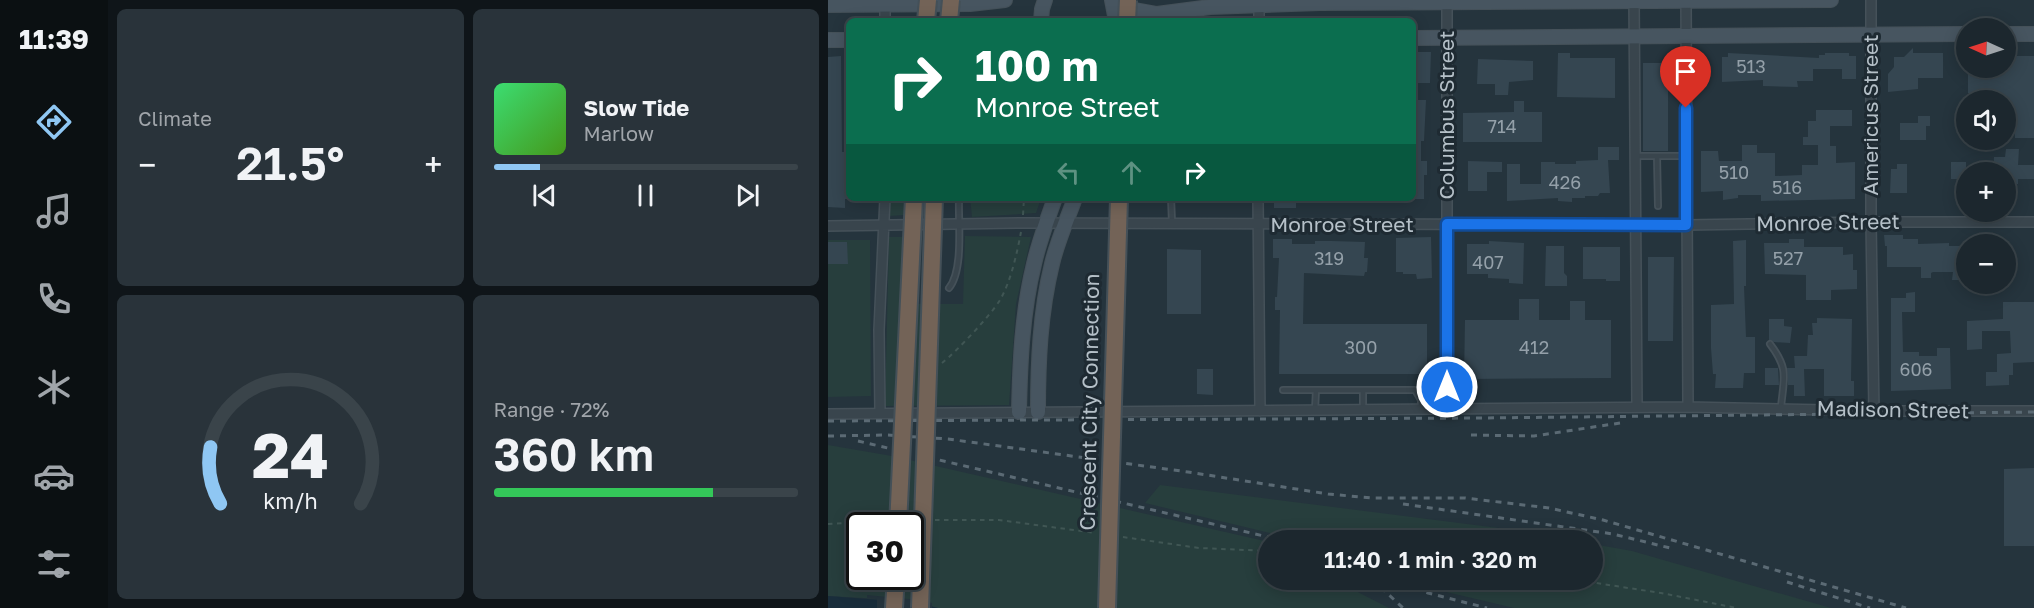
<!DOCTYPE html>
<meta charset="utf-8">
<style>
:root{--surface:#1c272e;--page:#29333a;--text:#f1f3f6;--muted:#a0a5aa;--line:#3a444a;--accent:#8fc7f3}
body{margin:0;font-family:"Golos Text",sans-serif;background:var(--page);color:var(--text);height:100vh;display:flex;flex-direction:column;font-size:22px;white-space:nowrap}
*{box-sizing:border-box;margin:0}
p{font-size:20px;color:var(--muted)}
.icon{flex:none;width:33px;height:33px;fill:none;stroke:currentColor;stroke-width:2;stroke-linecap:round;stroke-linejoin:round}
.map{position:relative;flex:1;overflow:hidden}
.details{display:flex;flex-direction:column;gap:9px;padding:9px;background:#0f1519;width:720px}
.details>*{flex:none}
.guide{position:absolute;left:18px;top:18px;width:570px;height:183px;border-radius:9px;box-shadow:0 3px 15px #0003,0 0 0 2px var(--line);background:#0b6e4f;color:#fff;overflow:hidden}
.needle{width:39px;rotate:273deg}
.buttons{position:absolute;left:1128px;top:18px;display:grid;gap:12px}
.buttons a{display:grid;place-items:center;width:60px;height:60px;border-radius:50%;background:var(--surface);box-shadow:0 3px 15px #0003,0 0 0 2px var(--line);font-size:30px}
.speed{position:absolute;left:18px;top:512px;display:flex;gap:12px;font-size:30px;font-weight:700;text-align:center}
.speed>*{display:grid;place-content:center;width:78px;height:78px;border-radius:50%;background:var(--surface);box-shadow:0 3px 15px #0003,0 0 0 2px var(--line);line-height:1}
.speed .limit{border:3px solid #111;border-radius:9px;background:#fff;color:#111}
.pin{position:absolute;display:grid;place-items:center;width:51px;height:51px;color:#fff;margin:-62px -26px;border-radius:50% 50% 50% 0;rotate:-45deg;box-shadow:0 0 6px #0007}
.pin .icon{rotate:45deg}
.me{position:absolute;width:66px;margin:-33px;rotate:0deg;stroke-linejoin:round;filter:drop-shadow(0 0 4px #0008)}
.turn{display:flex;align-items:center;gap:21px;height:126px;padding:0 30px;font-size:27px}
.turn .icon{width:78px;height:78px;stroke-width:2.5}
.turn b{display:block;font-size:42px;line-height:51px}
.lanes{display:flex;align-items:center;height:57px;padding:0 30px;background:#0003;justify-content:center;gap:30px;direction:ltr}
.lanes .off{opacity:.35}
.big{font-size:45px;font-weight:600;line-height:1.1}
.details .widget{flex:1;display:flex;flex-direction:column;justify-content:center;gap:9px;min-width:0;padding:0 21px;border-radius:9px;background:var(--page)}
.details .dial{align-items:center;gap:0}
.dial svg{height:156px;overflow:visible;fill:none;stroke:var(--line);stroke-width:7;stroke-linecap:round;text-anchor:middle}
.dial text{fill:var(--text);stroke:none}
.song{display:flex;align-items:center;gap:18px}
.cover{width:72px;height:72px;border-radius:9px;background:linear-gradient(135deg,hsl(140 70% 55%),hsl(100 70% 35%))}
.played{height:6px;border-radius:3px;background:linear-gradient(90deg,var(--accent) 15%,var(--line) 15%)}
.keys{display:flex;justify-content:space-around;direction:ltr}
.heat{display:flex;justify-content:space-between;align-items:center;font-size:33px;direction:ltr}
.charge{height:9px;border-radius:4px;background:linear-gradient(90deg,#34c759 72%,var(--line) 0)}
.details .tiles{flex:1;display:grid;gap:9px;grid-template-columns:repeat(2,1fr)}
.trip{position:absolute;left:430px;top:530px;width:345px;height:60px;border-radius:30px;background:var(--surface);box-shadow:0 3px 15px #0003,0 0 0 2px var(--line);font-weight:600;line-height:60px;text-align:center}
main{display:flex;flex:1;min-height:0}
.tabs{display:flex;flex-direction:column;width:108px;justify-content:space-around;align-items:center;background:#0b1012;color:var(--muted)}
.tabs .icon{width:42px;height:42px}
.tabs .on{color:var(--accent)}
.tabs b{font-size:27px;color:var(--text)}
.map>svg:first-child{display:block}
</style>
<main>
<nav class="tabs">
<b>11:39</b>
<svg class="icon on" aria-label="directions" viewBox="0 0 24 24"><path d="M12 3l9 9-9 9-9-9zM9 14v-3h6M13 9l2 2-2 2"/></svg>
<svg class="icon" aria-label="music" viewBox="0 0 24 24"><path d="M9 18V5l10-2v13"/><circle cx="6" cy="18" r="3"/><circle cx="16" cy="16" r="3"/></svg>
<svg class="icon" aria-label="phone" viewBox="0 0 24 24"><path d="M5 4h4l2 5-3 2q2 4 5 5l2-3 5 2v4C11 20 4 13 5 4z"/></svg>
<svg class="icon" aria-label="climate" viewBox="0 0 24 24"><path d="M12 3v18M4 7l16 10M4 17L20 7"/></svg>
<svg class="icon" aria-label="car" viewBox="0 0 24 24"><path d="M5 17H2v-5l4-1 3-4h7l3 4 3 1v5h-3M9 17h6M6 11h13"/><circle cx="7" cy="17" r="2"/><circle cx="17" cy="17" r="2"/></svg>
<svg class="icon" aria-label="filters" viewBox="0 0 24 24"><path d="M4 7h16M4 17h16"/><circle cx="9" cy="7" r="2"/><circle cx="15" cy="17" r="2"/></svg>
</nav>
<section class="details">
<div class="tiles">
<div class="widget"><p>Climate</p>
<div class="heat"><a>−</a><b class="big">21.5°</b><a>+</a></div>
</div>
<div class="widget">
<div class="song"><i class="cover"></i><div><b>Slow Tide</b><p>Marlow</p></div></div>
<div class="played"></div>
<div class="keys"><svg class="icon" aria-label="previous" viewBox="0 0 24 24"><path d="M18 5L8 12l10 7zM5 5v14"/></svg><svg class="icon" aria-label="pause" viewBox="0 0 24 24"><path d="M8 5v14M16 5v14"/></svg><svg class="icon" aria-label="next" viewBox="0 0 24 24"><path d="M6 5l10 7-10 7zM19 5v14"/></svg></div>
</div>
<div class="widget dial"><svg viewBox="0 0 100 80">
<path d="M14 69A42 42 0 1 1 86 69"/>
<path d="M14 69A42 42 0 0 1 9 40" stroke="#8fc7f3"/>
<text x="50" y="56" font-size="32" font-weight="700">24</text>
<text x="50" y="72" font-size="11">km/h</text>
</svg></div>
<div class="widget"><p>Range · 72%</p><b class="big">360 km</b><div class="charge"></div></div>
</div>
</section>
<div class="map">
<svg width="1206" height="608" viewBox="0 0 1206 608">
<rect width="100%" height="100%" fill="#25343d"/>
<!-- green -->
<path fill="#273e3d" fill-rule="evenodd" d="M61,198H77L76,215L61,216Z
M142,198H213L208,213L144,217Z
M137,236L203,237L188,304L181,405L57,406L61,237H78L75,304H135Z
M0,240H42L43,396L0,397Z
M0,445L64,456L441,542V579H522L518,586L561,608H105L52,599L0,596ZM32,525H82V576H32Z
M332,485L702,532L744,540H471L317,503Z
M765,544L804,551L1003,608H686L610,590L580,579H765Z"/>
<!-- water -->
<path fill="#192d3b" d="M0,596L91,603L110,608H0Z"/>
<!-- pier -->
<path fill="#25343d" d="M39,595L92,600L104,603V608H49V599L39,598Z"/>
<!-- building -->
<path fill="#354651" d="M1085,48V53H1115V78H1090V89L1060,92V74L1066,67V57H1076Z
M587,52H603L602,83H587Z
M730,53H742V58H787V98L729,97Z
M900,53L991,58V55H997V53H1021V56H1028V79H1014V69H985V81H969L970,87L935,86V80L894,82V57H900Z
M13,56L14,152H18V161H21V199H17V208L0,207V57Z
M1178,56H1206V138H1187L1186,117H1178V100H1165V94L1140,93V68H1178Z
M650,59L705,61V80L681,82L680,95H667V84H649Z
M815,63H840V151H815Z
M585,100H598L596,141H593V161H599V175H596V199H585Z
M686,101H696V112H714V142H635V113L686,112Z
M988,110H1024V126H1002V146H1008V163L1027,162V199L933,201V195H910V198L895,200V191L873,192V151H890L891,161H914V145H929V153H947V176L974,175V165H990V145H975V137H980V121H988Z
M1090,116H1102V126H1098V140H1072V123H1090Z
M770,147H791V160H780L782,193H772L770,196H757V198H744V202L730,201V198L679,201V164H692V184H713V162H727V164H748V161L770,160Z
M1178,149H1191L1190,165H1206V179H1190V184H1178V172H1165L1166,157H1177Z
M640,161L674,162V172H659V191H640Z
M1123,162H1138V179H1123Z
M1069,164H1079V193H1062L1063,169H1069Z
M446,198H468V208H446Z
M1056,235H1075V239H1090V244L1121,243V246H1138L1137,280H1124L1125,272H1105L1103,273V278H1093V267H1059V246H1057Z
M603,237L604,278L589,279L588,274H575V272H568V238Z
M445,239H464V244H487V241H503L537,242L536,258H540L539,272H537L536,276L476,273L475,324H599V374H451L452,310H447V297H449L451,258H445Z
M961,239H976V247H1015V255L1025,254V270H1029V289L1003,290V300H978V275L937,274L936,243H961Z
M918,240V286H916L918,337H927V373H916L915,388H887L888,374H885L883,348V305L906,304L905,241Z
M661,241L696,243L695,284L681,283V279L660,278V274H639V244H661Z
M0,242H19L20,264H0Z
M718,246H736V273L739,276V286H717Z
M755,247H792V281H778V279H755Z
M339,249L373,250V314H339Z
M820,257H846L845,341H820Z
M1087,292V312H1074L1075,352H1091V356H1109V348H1122L1123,389L1063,391V298H1078V293Z
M691,299H711V320H742V301H757V320H783V378L636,379L637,320H691Z
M1175,302H1206V362L1185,363V375H1181V385L1158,386V372H1169V354L1183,353L1182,331H1154V349L1139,350V321L1175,319Z
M989,318L1024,319L1023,381H1026V396H996V369H976L977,396H966V385H960L959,368H967L966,356H979L980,335H985L984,323H989Z
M941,319H956V326L964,327L962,343L946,342L941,340Z
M937,368H950L951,385H937Z
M369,369H385V395L369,394Z
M1206,468V546H1176V469Z"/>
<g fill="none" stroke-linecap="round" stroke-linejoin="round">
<!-- lane casing -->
<g stroke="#455159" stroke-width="8">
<path id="lane" d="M808,156H858
M829,156L830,206
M343,198L344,222
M121,288C136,270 130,221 131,198
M942,344C961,369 956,377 953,407
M455,390H587L593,400V410
M535,390V410
M487,410L488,390"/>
</g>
<!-- street casing -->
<g stroke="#455159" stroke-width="12">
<path id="street" d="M57,0V21
M431,0V21
M619,0V410
M806,0L809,407
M858,0L860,407
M1043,0V222L1046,411
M430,198L432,411
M0,226L195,223L858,225L1043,222H1206
M52,413L51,330L57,198
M0,414L860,407L1046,411H1206"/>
</g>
<!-- secondary casing -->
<g stroke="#455159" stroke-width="16">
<path id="secondary" d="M284,0L296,8L329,14L382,7L492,3L1003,0
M284,0L288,21
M0,5L142,4L177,0
M213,21L214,9L217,0
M1178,34H1206
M585,38L1138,34
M0,40H21
M191,412C192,363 194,313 206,264C211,242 219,220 227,198
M210,412C210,362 212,313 224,264C229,242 239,220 247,198"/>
</g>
<!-- highway casing -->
<g stroke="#445058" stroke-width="20">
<path id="highway" d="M66,608L68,576"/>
</g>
<!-- path -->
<path stroke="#405654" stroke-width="2" stroke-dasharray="4.5 4.5" stroke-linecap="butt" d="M70,18V21
M40,19V21
M446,19V21
M195,215L196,198
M114,363C129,351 162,316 172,300C183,281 189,253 193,232
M107,520H171L268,533
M0,524L56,521
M295,537L371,548L441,551
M742,579L833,593L909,608"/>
<!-- lane -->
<use href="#lane" stroke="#39454d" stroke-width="4.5"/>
<!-- street -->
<use href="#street" stroke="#39454d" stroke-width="9"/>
<!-- secondary -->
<use href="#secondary" stroke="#475560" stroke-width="14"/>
<!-- highway -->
<use href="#highway" stroke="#736357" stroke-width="16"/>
<!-- rail -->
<path stroke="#5b6a74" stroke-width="3" stroke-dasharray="6 6" stroke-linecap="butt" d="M0,421L654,418L1206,412
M643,435L706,436L792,423
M0,436L59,435L120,439L360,472L500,494L544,498H637L721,508L775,520L1078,608
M30,441L453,540
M575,504L785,534L842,548
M544,579L575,608
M565,579L600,593L659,608
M959,582L1042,608"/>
<!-- highway-bridge casing -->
<g stroke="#445058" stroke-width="20" stroke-linecap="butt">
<path id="highway-bridge" d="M98,21L100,0
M121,21L123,0
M299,21L300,0
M70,525L86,198
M92,608L106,198
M279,608L291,198"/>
</g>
<!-- highway-bridge -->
<use href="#highway-bridge" stroke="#736357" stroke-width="16"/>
</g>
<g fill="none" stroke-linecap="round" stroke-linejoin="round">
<!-- route casing -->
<g stroke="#114b97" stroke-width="15">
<path id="route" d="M619,387V224L858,225V108"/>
</g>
<!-- route -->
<use href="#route" stroke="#1a73e8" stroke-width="10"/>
</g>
<g text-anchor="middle" stroke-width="6" stroke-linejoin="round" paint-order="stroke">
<!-- number labels -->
<g font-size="18" fill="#94a0a9">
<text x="923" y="73">513</text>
<text x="674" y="133">714</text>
<text x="906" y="179">510</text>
<text x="737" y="189">426</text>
<text x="959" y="194">516</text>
<text x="501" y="265">319</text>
<text x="960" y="265">527</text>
<text x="660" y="269">407</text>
<text x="533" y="354">300</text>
<text x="706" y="354">412</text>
<text x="1088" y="376">606</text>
</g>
<!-- street labels -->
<g font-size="21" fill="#b5c0c8" stroke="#1e2a32">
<text transform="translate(619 115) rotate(-90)" y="7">Columbus Street</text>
<text transform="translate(1043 115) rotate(-90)" y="7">Americus Street</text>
<text transform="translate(1000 223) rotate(-1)" y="7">Monroe Street</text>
<text x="514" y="232">Monroe Street</text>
<text transform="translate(262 402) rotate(-89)" y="7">Crescent City Connection</text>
<text transform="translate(1065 410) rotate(1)" y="7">Madison Street</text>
</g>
</g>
</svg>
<div class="buttons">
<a><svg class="needle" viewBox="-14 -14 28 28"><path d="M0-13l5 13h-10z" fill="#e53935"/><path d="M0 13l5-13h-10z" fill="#a0a5aa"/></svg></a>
<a><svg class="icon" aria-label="sound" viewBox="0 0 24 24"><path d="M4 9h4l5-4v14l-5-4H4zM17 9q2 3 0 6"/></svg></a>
<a>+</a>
<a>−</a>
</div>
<div class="speed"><div class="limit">30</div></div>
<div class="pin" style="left:858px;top:108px;background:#d93025"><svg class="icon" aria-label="arrive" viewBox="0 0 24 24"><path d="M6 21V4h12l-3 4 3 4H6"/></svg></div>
<svg class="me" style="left:619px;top:387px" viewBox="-20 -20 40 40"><circle r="17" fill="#1a73e8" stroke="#fff" stroke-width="3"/><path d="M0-11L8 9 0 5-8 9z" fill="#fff"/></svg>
<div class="trip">11:40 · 1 min · 320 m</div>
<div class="guide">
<div class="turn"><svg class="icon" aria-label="right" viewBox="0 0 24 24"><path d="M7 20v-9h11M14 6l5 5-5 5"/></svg><div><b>100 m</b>Monroe Street</div></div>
<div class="lanes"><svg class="icon off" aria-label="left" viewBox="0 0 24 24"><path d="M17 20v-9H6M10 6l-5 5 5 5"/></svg><svg class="icon off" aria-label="ahead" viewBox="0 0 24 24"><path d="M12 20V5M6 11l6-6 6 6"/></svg><svg class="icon" aria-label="right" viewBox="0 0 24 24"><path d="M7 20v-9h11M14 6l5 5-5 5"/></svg></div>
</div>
</div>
</main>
